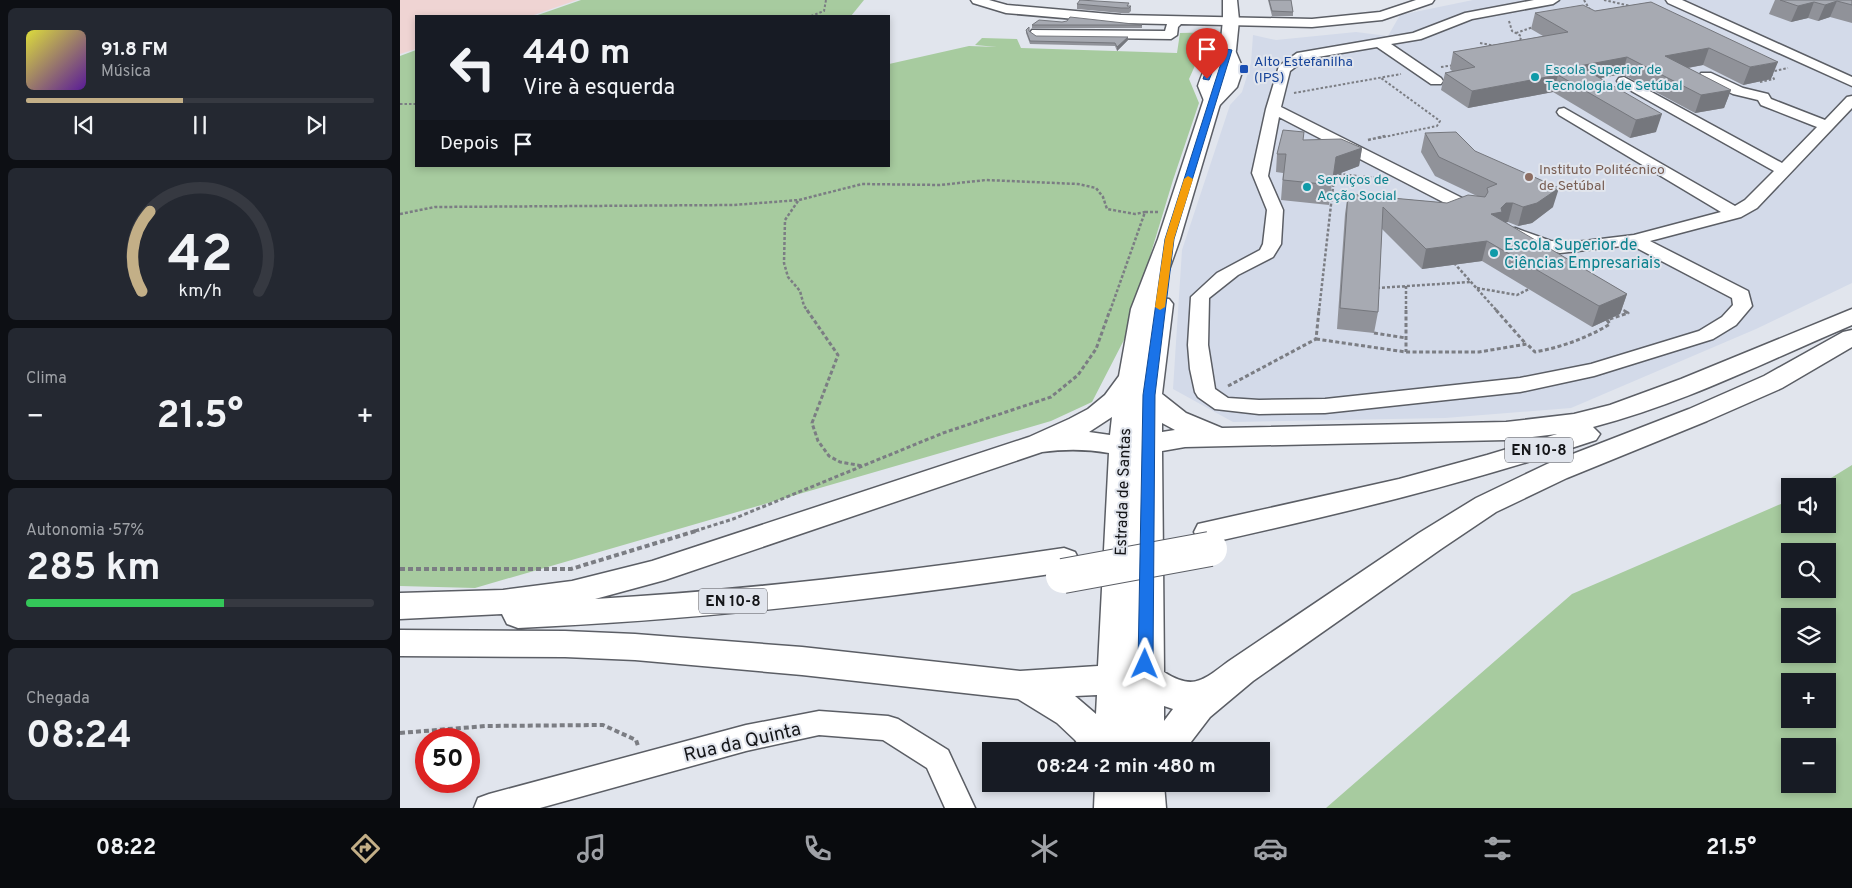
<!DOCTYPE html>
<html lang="pt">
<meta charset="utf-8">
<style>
:root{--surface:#171b24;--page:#242831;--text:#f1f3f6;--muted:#9ea1a6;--line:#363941;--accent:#c3af87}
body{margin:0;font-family:Overpass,sans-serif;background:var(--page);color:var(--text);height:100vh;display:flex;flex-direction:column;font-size:19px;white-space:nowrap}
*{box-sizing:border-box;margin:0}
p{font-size:16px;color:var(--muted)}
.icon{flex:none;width:28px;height:28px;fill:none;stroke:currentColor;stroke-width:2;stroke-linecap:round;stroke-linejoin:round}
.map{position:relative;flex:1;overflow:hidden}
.panel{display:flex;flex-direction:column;gap:8px;padding:8px;background:#0d0f14;width:400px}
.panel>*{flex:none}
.top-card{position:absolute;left:15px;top:15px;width:475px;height:152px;border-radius:0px;box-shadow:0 2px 8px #0003;background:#171b24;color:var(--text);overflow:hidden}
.tools{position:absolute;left:1381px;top:478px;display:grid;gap:10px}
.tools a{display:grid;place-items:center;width:55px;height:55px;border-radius:0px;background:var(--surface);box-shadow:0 2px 8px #0003;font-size:25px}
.speed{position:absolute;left:15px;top:728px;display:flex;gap:10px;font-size:25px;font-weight:700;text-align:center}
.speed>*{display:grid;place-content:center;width:65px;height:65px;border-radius:50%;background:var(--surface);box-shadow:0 2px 8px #0003;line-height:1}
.speed .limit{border:8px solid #d22;background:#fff;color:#111}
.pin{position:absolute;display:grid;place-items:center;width:42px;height:42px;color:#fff;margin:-51px -21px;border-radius:50% 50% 50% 0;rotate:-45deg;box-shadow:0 0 5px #0007}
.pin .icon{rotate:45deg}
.me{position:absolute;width:55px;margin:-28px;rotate:1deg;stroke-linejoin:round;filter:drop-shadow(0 0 4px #0008)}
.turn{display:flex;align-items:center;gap:18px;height:105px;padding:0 25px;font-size:22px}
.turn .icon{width:65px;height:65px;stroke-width:2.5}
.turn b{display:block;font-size:35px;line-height:42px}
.then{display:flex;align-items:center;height:48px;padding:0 25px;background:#0003;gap:10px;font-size:19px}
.big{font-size:38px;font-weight:700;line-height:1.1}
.panel .card{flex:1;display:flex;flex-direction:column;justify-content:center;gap:8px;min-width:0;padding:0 18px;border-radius:8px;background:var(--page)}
.panel .dial{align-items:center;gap:0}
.dial svg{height:130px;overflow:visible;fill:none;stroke:var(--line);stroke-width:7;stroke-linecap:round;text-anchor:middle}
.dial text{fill:var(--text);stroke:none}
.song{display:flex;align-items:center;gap:15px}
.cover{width:60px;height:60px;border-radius:8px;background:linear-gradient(135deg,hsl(60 70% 55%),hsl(270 70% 35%))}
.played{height:5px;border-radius:2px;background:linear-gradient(90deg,var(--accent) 45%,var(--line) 45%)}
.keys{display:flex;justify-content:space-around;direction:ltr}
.heat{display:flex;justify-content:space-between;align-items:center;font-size:28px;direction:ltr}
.charge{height:8px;border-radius:4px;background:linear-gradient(90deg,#34c759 57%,var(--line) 0)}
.trip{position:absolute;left:582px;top:742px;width:288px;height:50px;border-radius:0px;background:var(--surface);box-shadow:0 2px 8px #0003;font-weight:700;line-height:50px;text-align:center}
.menu{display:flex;height:80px;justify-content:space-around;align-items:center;background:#090b0e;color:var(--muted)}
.menu .icon{width:35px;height:35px}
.menu .on{color:var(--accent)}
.menu b{font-size:22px;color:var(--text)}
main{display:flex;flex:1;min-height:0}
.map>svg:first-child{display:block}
</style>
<main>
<section class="panel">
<div class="card">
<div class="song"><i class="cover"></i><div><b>91.8 FM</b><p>Música</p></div></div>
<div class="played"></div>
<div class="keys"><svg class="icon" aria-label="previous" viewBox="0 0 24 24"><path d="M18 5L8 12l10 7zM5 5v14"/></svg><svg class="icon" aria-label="pause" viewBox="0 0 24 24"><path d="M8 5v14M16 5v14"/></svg><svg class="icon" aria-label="next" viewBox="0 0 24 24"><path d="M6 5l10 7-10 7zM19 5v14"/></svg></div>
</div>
<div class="card dial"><svg viewBox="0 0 100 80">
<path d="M14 69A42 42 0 1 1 86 69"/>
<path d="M14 69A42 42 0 0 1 19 20" stroke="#c3af87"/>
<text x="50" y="56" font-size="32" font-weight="700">42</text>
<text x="50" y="72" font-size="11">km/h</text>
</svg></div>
<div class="card"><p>Clima</p>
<div class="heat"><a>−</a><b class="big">21.5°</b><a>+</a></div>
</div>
<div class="card"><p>Autonomia · 57%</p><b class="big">285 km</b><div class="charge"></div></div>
<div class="card"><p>Chegada</p><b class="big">08:24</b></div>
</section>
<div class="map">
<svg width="1452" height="808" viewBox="0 0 1452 808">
<rect width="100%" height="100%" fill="#e1e5ed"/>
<!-- industrial -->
<path fill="#efd4d3" d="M0,0H177L131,16H16V49L0,54Z"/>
<!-- built -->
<path fill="#d3dae9" d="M1073,0H1452V283L1356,329L1171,408L1045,418L833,422L773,389L782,250L830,105L842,92L851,63L853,35L876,40L956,32L988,36L1000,15Z"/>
<!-- green -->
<path fill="#a7cb9f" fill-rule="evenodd" d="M181,0H464L451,16H135Z
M823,32L817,52L797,61L789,79L799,103L773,180L726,336L692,402L651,421L75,588L0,586V56L16,50V166H489V64L569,46L597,47L575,45L582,38L617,39L621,48L777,53L780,33Z
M1452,465V808H926L1172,594L1390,500V524H1428V486H1418ZM1428,551V589H1390V551ZM1428,616V654H1390V616ZM1428,681V719H1390V681ZM1390,746H1428V784H1390Z"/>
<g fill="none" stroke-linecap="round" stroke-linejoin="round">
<!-- minor casing -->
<g stroke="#5b5e65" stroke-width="3">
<path id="minor" d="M571,0H589L607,5L721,15L912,19L980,12L1016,0H1034L1032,3L982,20L912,27L781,24L778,27L777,35L771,39L636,37L630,33L632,30L765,31L767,24L721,23L606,13L573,3Z
M1134,0H1159L1153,4L1072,19L1021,39L991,44L1041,78L1043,81L1041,84H1031L977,47L906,59L890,71L881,107L1080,207L1082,211L1080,215H1068L879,117L868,176L883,210L881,244L873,257L838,275L809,298L808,345L815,389L828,398L859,400L925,399L1120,378L1191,364L1299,331L1322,317L1333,305L1332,298L1231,245L1160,253L1127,245L1109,237L1106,233L1109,229L1115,228L1151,241L1176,242L1234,235L1321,212L1159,115L1157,112L1159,109L1164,108L1335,206L1345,200L1374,171L1219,84L1217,81L1219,78L1224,77L1382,163L1417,127L1361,105L1358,100L1333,94L1301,79L1299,76L1301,73H1311L1343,88L1368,94L1371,99L1425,120L1447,97L1452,96V108L1357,208L1341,217L1250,241L1348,291L1352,306L1336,325L1313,339L1194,376L1120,392L925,413L859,414L815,409L798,397L795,392L790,369L788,345L791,297L817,273L860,250L863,244L867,210L852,173L866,109L879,66L897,53L1013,33L1065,13Z
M1266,0H1282L1452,77V86L1268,3Z
M828,46L835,50L843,69L837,87L817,108H807L798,86C803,71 811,50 828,46ZM826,60L829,69L824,86L815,94C810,81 816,70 826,60Z
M419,711L488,716L498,719L548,750L575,808H545L527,768L483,740L419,735L346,751L140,808H74L78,798L89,794L346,725Z"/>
</g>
<!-- major casing -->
<g stroke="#5b5e65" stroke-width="3">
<path id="major" d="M823,0H837L839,20L836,50L780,239L759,298L769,299L773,304L762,394L786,413L822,428L1106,422L1174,414L1210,405L1281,379L1452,309V325C1367,361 1283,404 1193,427L1200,434L1196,440C1069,483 940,514 809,543L798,540L794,532L798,524L999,479L1087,455L1157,434L1106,440L785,447L762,451L764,672C794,691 803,680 829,661L1019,533L1076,498L1147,464L1289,409L1364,376L1443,332L1452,330V347L1382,388L1307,421L1167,478L1096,512L1041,549L853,681L810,717L784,751H683L675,740L657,723L618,699L402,675L235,660L165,657L0,656V630L165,631L235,634L402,647L620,671L698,666L709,453C686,449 665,449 642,452L265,580L195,599C353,590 508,571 664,548L675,552L679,560L675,568L664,572C483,599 301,620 118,628L107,624L102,614L0,619V593L103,590L172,581L252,561L629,437L669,419L688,409L705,395L719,376L731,309L758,239L820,50L823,20ZM712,417L710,435L689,432ZM762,423L775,430L762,432ZM697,695L696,714L675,696ZM764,706L773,709L764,721Z
M695,784H764L766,808H694Z"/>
</g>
<!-- path-far3 -->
<path stroke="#7b7d83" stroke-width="2" stroke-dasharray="2.5 2" stroke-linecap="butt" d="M1184,0L1190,10
M1204,0L1231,6
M411,16L424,11L426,0
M1109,21L1112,31L1121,36L1120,43
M1116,33L1136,26
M1080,43L1096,46
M1041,67L1055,65
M1360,82L1374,79L1370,72L1388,68
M894,93L1001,74
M0,104H16
M979,138L1037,126L1040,121L981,78"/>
<!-- path-far2 -->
<path stroke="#7b7d83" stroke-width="2.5" stroke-dasharray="3 2" stroke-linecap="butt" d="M968,140L985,136
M398,201L385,220L384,263L388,277L400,291L404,306L408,311
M0,214L35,207L333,205L399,200L462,184L540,185L586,180L678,184L696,188L703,197L707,209L735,214L745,212
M1054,263L1097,311
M1006,286V311
M977,288L1070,282
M1077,288L1117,295L1129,289
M1219,308L1225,311
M710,311L745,212H759
M919,311L934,178L938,174L976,178"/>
<!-- path-far1 -->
<path stroke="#7b7d83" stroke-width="3" stroke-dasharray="4 2.5" stroke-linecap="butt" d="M407,310L438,355L412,423L418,441L429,456L440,462L463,466
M1006,310V352
M1096,310L1126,344
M974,333L1006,338
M916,339L1006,352H1079L1127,344L1135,352C1162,347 1187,338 1210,324L1207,320L1228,313L1223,310
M828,386L916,339L919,310
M295,531L333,519L543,433L651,397L678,375L696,349L710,310"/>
<!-- path -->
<path stroke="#7b7d83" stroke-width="4" stroke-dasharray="5 3" stroke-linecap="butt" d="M0,569H171L299,530
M0,733L86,726L203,725L236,740L238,746"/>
<!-- minor -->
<use href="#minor" fill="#fff" fill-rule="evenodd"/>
<!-- major -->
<use href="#major" fill="#fff" fill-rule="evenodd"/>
<!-- major-bridge casing -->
<g stroke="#5b5e65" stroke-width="36" stroke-linecap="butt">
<path id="major-bridge" d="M663,576L810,549"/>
</g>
<!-- major-bridge -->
<use href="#major-bridge" stroke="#fff" stroke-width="34"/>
</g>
<!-- wall -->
<path fill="#909299" d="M868,0H891L893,12V16H872Z
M1375,0H1452V23L1430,17L1418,21L1408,18L1391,22L1369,14Z
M1251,2L1371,79L1343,85L1303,65L1288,68L1331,90L1324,108L1295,113L1222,74L1201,78L1256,132L1230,138L1153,92L1068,108L1041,90L1045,73L1052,71L1050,69L1053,52L1143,36L1131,29L1135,13L1195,11Z
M677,4L731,6V11L729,13H721L677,9Z
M662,22L742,25V28H632V25Z
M626,30L636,36L728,40L717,51L715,46L630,44L626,33Z
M1025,133L1075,151L1153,207L1132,223L1118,226L1108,222L1105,223L1227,294L1220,314L1192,327L1082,261L1022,269L982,229L978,312L974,333L937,329L945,214L948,194L1047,203L1077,196L1035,176L1021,152Z
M903,140L962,148L959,166L933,176L929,205L881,200L883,173L876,172L877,154Z"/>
<!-- shaded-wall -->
<path fill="#75777d" d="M1437,1L1430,17L1418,21L1425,5Z
M1414,2L1408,18L1391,22L1398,6Z
M728,37V40L717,51V47Z
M1309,48L1303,65L1259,73L1265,56Z
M1227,57L1222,74L1174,83L1179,66Z
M1378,62L1371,79L1343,85L1350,67Z
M1158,75L1153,92L1068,108L1072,91Z
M1331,90L1324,108L1295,113L1301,95Z
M1262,114L1256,132L1230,138L1236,120Z
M962,148L959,166L933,176L936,157Z
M1159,188L1153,207L1132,223L1118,226L1123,207Z
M1106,203H1113L1108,222L1101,223L1091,214L1101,208Z
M1087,241L1082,261L1022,269L1026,249Z
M1227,294L1220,314L1192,327L1199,306Z"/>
<!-- building -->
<path fill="#a7aab2" stroke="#75777d" d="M680,0L729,3L727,6H731L729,8H721L677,4Z
M869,0H891L893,12L872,11Z
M1380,0H1452V5L1437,1L1425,5L1414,2L1398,6Z
M1251,2L1378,62L1350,67L1309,48L1265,56L1331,90L1301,95L1227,57L1179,66L1262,114L1236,120L1158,75L1072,91L1045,73L1075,67L1053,52L1168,32L1135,13L1183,5L1195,11Z
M670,17L742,25H632L639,20L662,22L667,21Z
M629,27V31L636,36L728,37L717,47L715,43L630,41L626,30Z
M883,130L904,132L903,140L941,139L962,148L936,157L932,185L883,180L886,154H877Z
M1056,132L1075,151L1159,188L1137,203L1123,207L1113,203H1106L1101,208L1102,212L1091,214L1227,294L1199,306L1087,241L1026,249L983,207L978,312L940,308L948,194L1047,203L1068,195L1085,197L1088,192L1087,188L1097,184L1039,157L1025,133Z"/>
<!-- route -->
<path fill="#1a73e8" stroke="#114b97" d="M826,49L832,50L774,239L755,395L753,664L751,668L745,670L740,668L738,664L743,395L765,239L822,60L814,68L809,80L803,79L808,65Z"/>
<!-- slow -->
<path fill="#f59e0b" d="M788,176L793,179L774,239L765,307L760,310L755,307L765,239L784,179Z"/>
<!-- markers -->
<rect fill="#1a4fb4" stroke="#e1e5ed" stroke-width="2" x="839" y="64" width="10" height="10" rx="2.5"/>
<g fill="#0f9aa8" stroke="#e1e5ed" stroke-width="2">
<circle cx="1135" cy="77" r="5"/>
<circle cx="907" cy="187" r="5"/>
<circle cx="1094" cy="253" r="5"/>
</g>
<circle fill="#8d6e63" stroke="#e1e5ed" stroke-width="2" cx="1129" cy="177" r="5"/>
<g text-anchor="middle" stroke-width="4" stroke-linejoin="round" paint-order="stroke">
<!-- far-transit labels -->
<g font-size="14" fill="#164399" stroke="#e1e5ed" text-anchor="start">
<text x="854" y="66">Alto Estefanilha<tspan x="854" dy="16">(IPS)</tspan></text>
</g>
<!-- far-culture labels -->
<g font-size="14" fill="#0d838f" stroke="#e1e5ed" text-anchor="start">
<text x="1145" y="74">Escola Superior de<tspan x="1145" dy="16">Tecnologia de Setúbal</tspan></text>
<text x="917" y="184">Serviços de<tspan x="917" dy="16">Acção Social</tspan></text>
</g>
<!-- far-education labels -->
<g font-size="14" fill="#785e54" stroke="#e1e5ed" text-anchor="start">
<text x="1139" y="174">Instituto Politécnico<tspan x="1139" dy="16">de Setúbal</tspan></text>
</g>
<!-- shield labels -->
<g fill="#e1e5ed" stroke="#525358" stroke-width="1">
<rect x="1105" y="437.5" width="68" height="25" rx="4"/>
<rect x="299" y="588.5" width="68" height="25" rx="4"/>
</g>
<g font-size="15" font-weight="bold" fill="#141518">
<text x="1139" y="455">EN 10-8</text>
<text x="333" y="606">EN 10-8</text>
</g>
<!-- culture labels -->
<g font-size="16" fill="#0d838f" stroke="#e1e5ed" text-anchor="start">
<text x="1104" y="250">Escola Superior de<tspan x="1104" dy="18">Ciências Empresariais</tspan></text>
</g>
<!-- street labels -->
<g font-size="16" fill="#141518" stroke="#e1e5ed">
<text transform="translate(722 492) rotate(-88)" y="6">Estrada de Santas</text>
</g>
<!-- near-street labels -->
<g font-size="19" fill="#141518" stroke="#e1e5ed">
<text transform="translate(342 741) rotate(-13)" y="7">Rua da Quinta</text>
</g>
</g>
</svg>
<div class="tools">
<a><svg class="icon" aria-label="sound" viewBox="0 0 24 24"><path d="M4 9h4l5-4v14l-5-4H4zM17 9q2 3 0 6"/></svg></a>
<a><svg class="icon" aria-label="search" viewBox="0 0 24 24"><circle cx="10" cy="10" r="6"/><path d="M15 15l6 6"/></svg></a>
<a><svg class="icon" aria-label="layers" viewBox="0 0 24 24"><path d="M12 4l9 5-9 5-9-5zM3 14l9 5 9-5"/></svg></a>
<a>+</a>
<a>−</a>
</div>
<div class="speed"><div class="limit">50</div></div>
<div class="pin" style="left:807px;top:79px;background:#d93025"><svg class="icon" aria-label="arrive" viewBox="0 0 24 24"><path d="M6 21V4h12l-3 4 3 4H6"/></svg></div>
<svg class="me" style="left:745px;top:664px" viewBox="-20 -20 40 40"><path d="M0-17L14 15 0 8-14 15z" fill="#1a73e8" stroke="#fff" stroke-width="4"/></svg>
<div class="trip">08:24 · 2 min · 480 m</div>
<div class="top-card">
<div class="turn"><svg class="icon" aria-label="left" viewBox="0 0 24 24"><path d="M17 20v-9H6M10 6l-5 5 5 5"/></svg><div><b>440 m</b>Vire à esquerda</div></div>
<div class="then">Depois<svg class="icon" aria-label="arrive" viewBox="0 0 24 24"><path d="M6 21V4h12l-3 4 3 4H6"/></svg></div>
</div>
</div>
</main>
<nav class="menu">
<b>08:22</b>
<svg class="icon on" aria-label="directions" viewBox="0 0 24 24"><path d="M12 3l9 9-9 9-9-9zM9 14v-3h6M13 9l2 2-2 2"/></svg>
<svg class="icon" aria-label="music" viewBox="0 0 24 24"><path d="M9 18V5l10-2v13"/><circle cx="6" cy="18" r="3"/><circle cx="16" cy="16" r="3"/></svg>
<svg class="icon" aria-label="phone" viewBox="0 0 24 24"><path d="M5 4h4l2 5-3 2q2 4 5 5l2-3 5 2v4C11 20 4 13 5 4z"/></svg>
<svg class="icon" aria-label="climate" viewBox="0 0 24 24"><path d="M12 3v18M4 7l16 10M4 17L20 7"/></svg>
<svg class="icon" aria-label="car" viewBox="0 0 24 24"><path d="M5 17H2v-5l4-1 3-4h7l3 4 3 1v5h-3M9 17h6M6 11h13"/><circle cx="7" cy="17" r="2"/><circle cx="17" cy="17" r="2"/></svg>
<svg class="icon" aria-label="filters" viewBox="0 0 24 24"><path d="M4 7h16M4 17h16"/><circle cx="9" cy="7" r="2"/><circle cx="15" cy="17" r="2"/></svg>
<b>21.5°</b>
</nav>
